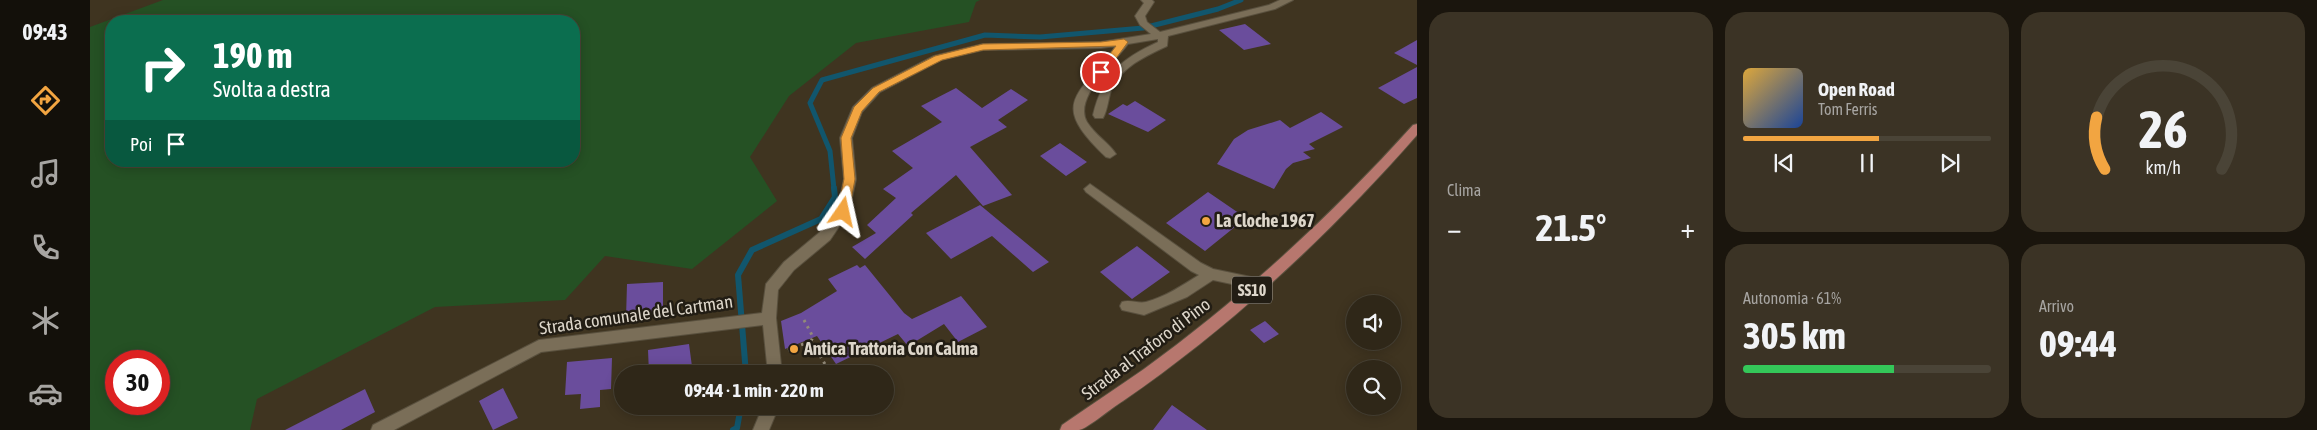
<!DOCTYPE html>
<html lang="it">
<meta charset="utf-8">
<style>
:root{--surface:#2f2718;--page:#3b3325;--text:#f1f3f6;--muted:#a7a5a2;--line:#4a4437;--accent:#f2a541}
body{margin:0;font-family:"Asap Condensed",sans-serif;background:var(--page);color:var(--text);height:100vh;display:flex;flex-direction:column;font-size:19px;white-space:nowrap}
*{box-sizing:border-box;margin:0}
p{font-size:16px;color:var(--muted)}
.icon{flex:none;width:28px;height:28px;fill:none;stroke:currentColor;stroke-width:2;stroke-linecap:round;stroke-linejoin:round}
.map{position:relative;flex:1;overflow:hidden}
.sheet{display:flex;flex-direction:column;gap:12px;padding:12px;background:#1a150d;width:900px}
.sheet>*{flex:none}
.top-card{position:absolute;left:15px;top:15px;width:475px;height:152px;border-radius:20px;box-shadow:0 2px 12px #0003,0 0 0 1px var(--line);background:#0b6e4f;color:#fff;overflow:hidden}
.buttons{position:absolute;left:1256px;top:295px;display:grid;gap:10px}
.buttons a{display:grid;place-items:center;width:55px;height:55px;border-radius:50%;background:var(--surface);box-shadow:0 2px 12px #0003,0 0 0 1px var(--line);font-size:25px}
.speed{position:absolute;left:15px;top:350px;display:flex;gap:10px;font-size:25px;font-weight:700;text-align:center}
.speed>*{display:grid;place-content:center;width:65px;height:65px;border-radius:50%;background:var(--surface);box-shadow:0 2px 12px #0003,0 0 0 1px var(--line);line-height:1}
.speed .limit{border:8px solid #d22;background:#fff;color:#111}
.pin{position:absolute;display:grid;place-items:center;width:42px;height:42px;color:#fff;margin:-21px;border:2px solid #fff;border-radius:50%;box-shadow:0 1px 5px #0007}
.me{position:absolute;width:55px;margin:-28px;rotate:11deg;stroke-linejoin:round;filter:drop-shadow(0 0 4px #0008)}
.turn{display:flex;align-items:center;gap:18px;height:105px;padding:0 25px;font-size:22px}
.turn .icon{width:65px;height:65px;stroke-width:2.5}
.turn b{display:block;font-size:35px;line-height:42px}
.then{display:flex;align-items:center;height:48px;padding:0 25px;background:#0003;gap:10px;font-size:19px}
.big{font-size:38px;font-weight:700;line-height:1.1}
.sheet .tile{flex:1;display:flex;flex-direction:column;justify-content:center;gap:8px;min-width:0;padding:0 18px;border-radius:20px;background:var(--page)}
.sheet .dial{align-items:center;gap:0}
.dial svg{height:130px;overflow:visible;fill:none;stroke:var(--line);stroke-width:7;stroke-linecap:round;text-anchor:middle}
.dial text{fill:var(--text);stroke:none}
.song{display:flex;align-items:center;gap:15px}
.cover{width:60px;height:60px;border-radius:8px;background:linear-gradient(135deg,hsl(40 70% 55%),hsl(220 70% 35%))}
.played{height:5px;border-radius:2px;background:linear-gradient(90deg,var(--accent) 55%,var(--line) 55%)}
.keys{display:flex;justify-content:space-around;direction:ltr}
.heat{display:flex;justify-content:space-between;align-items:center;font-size:28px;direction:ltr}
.charge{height:8px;border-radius:4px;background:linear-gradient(90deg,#34c759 61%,var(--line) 0)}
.sheet .tiles{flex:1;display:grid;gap:12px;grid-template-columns:repeat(3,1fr)}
.tile:first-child{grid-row:span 2}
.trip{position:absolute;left:524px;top:365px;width:280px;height:50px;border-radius:25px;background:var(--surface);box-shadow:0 2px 12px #0003,0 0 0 1px var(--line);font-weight:700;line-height:50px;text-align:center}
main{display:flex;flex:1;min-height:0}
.menu{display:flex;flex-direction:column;width:90px;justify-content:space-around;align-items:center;background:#13100a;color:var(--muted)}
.menu .icon{width:35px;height:35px}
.menu .on{color:var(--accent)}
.menu b{font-size:22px;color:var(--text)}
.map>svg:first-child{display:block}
</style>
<main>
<nav class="menu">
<b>09:43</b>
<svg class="icon on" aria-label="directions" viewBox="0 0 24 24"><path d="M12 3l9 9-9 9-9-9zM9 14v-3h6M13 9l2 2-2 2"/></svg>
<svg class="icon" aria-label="music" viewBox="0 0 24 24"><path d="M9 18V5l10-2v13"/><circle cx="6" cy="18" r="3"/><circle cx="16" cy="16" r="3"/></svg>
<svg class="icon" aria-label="phone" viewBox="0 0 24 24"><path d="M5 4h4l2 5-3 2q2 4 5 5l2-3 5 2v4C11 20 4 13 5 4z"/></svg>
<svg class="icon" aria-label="climate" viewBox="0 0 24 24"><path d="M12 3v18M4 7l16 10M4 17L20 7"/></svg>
<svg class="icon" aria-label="car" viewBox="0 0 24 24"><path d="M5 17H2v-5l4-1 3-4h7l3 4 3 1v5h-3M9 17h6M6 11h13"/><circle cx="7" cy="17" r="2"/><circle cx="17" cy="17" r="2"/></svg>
</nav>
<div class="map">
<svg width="1327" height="430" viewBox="0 0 1327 430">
<rect width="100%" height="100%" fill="#3f3420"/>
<!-- green -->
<path fill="#255124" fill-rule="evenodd" d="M73,0H890L886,2L879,22L766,43L699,96L660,157L687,201L602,269L515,256L475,300L345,307L167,399L160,430H0V27ZM21,21H484V161H21ZM26,361H69V404H26Z"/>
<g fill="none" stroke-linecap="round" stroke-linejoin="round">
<!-- stream-far1 -->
<path stroke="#11566d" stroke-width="5" d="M744,189L740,151L720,103L732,80L895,35L950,37L1053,28L1128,9L1151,0"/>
<!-- stream -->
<path stroke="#11566d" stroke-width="6" d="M656,374L648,275L662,250L731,219L745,197L744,188
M643,430L647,428L651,406"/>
</g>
<!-- building -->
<path fill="#6a4d9c" d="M1155,24L1181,44L1154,50L1129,30Z
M1327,40V65L1304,53Z
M1327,67V98L1314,104L1288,88Z
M866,88L892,108L921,89L938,100L908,120L917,127L880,147L922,195L893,206L866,175L821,213L823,215L775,259L762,247L786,233L777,225L806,198L793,189L823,168L802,151L852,122L831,106Z
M1045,101L1076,120L1058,132L1018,114L1033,104L1037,106Z
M1231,112L1253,127L1219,144L1225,149L1213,152L1221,158L1203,163L1196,169L1184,189L1127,164L1144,139L1158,130L1190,120L1200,128Z
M970,143L997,162L976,176L950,156Z
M1118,192L1156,218L1115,251L1076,223Z
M890,205L959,262L943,272L902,236L861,259L836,233Z
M1047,246L1080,272L1042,299L1010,272Z
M767,265L770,268L775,265L814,313L822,319L871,296L897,327L868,342L854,324L818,346L808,334L746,364L727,336L695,349L691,321L711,313L747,291L738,279Z
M573,282V315L536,318L537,284Z
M1175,321L1189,334L1174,343L1160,330Z
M599,344L603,374H559L558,350Z
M522,358L521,389L510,390V407L490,409L491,394L475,395L477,362Z
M413,388L428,418L403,430L389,401Z
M275,389L285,412L251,430H195Z
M1082,405L1117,430H1063Z"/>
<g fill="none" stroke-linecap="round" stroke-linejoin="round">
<!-- minor casing -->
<g stroke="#59503e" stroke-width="2">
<path id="minor" d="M1051,0H1062L1064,2L1055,16L1057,22L1070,32L1179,5L1190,0H1203L1185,9L1078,36L1077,46C1056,56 1033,66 1022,88C1018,98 1018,109 1013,118H1005L1003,115C1013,74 1031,59 1068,42V39L1038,44C1024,63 983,98 997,122C1005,135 1018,142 1026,154L1020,158L1016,157C958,102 988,97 1026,46L1011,48L893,50L851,60L790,92L772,112L762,138L766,179L759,212L740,240L704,270L688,290L686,318L692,374H678L673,325L451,352L304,430H281L283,425L449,340L672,313L676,284L694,262L730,232L747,211L754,179L750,138L763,107L782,88L844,56L893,44L1011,42L1061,34L1050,25L1045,16L1054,3Z
M1000,184L1111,263L1123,269L1175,280L1177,284L1175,288L1170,290L1123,280L1097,297L1054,315L1032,310L1030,306L1032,302C1040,299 1048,304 1056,302C1075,297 1093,285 1109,275L1101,271L996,192L994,189Z
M673,406H689L679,430H663Z"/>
</g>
<!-- major casing -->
<g stroke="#59503e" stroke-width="2">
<path id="major" d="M1327,124V135C1240,234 1142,326 1033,401C1024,406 997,429 989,430C983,430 976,430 970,430L972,425C999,406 1027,388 1054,369C1152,298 1242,215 1323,125Z"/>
</g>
<!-- path -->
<path stroke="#928979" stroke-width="3" stroke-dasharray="2.5 4.5" stroke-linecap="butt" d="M714,320L723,337L721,341
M698,350L721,341L741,374"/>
<!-- minor -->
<use href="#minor" fill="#7a6e58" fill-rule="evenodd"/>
<!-- major -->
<use href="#major" fill="#b7776e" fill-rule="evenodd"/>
</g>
<!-- route -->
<path fill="#f2a541" stroke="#9d6b2a" d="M1034,39L1038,42L1014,75L1011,76L1006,72L1026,46L893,50L852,60L789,92L772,111L761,138L765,179L759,212L753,216L749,215L747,212L754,179L751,138L764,107L783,88L845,56L893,44L1011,42Z"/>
<!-- markers -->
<g fill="#f2a541" stroke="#221d14" stroke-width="2">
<circle cx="1116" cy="221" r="5"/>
<circle cx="704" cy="349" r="5"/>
</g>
<g text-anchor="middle" stroke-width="5" stroke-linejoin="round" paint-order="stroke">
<!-- shield labels -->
<rect fill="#221d14" stroke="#a59e93" stroke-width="1" x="1142" y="276.5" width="40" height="27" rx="4"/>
<g font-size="16" font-weight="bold" fill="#ddd6ca">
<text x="1162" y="296">SS10</text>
</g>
<!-- poi labels -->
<g font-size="18" font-weight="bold" fill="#ddd6ca" stroke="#221d14" text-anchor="start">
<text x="1126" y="227">La Cloche 1967</text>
<text x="714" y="355">Antica Trattoria Con Calma</text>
</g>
<!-- street labels -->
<g font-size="18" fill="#ddd6ca" stroke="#221d14">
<text transform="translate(546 315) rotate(-8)" y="6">Strada comunale del Cartman</text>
<text transform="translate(1056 349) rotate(-37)" y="6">Strada al Traforo di Pino</text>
</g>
</g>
</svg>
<div class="buttons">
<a><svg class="icon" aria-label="sound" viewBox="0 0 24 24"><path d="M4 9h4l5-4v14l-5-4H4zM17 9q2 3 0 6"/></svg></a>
<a><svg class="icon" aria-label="search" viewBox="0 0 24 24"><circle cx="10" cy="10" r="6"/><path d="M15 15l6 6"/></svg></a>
</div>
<div class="speed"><div class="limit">30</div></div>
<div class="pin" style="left:1011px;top:72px;background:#d93025"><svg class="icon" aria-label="arrive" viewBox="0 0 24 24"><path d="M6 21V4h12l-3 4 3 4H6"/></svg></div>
<svg class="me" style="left:753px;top:212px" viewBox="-20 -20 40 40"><path d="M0-17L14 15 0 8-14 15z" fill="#f2a541" stroke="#fff" stroke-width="4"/></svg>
<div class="trip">09:44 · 1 min · 220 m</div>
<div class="top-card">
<div class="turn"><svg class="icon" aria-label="right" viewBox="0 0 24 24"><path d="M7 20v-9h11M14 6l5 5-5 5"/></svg><div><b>190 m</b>Svolta a destra</div></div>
<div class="then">Poi<svg class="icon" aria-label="arrive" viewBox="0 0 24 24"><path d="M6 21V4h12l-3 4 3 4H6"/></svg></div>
</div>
</div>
<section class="sheet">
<div class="tiles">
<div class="tile"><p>Clima</p>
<div class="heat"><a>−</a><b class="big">21.5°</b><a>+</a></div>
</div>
<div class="tile">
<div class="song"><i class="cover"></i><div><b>Open Road</b><p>Tom Ferris</p></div></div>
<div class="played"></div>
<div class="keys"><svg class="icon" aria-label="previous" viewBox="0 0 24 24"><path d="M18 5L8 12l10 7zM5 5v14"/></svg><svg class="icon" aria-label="pause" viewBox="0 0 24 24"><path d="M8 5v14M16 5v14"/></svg><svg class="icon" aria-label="next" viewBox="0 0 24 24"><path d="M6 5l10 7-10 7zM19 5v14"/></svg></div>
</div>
<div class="tile dial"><svg viewBox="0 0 100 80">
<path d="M14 69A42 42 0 1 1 86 69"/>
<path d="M14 69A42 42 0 0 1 9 37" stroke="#f2a541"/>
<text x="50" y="56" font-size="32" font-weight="700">26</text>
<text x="50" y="72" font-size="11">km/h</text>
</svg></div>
<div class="tile"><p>Autonomia · 61%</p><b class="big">305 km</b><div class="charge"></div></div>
<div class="tile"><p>Arrivo</p><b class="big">09:44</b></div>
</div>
</section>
</main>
